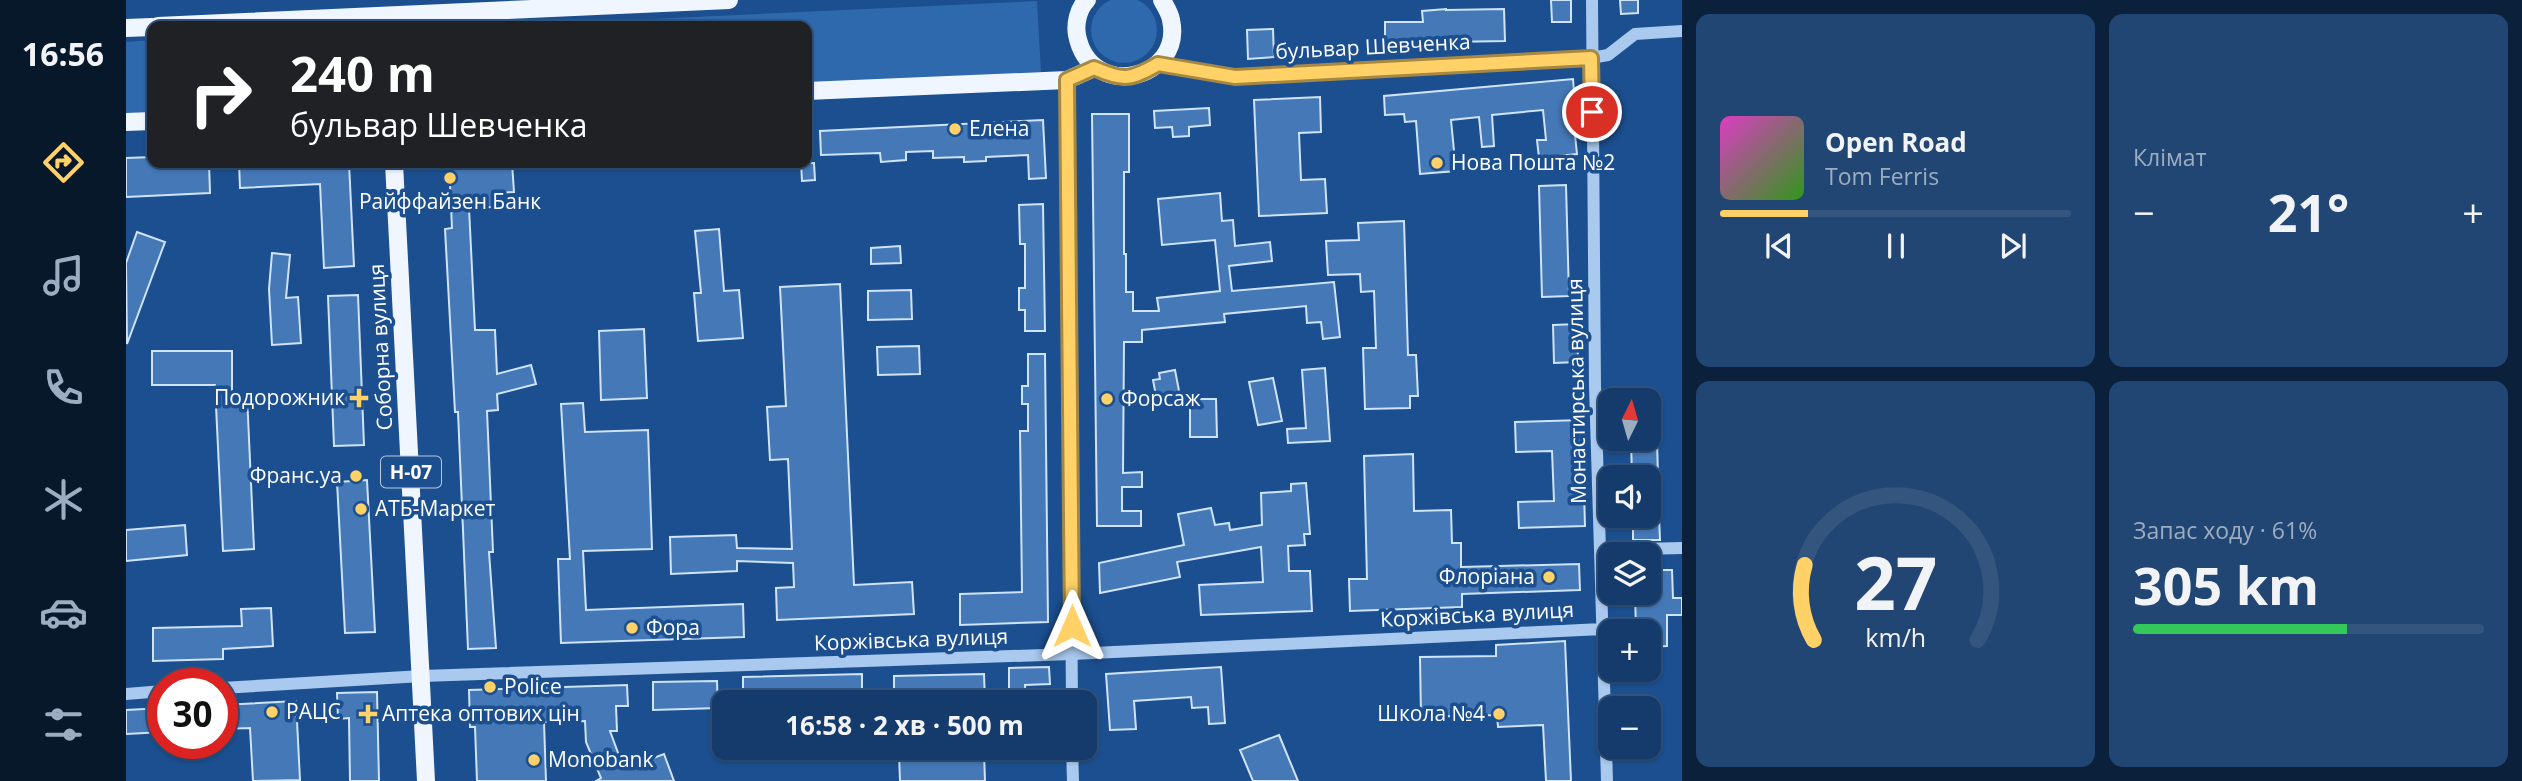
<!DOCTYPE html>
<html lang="uk">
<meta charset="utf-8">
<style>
:root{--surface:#143b6b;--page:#214673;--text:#f1f3f6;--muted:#9dadc1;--line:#33557e;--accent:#ffd166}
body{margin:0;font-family:"Open Sans",sans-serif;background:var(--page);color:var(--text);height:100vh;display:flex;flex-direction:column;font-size:26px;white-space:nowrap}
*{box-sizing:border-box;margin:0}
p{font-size:23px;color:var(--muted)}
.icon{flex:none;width:38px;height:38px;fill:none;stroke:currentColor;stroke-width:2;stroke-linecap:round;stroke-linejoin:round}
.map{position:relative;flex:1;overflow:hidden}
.sheet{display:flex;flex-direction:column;gap:14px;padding:14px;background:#0b203b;width:840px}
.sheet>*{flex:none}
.top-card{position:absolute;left:21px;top:21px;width:665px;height:147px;border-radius:14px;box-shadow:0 2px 5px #0004,0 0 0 2px var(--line);background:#202124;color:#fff;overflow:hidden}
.needle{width:46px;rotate:5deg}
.controls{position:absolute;left:1472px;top:388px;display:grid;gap:14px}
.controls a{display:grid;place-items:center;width:63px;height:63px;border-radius:14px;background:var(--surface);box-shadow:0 2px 5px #0004,0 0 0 2px var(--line);font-size:35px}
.speed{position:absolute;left:21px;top:668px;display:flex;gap:14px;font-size:35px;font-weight:700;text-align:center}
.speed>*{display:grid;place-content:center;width:91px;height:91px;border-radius:50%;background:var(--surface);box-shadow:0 2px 5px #0004,0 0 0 2px var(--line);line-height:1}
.speed .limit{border:10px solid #d22;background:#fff;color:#111}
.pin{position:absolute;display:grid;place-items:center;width:60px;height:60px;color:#fff;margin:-30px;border:4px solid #fff;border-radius:50%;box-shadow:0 2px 7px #0007}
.me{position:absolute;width:77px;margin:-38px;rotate:0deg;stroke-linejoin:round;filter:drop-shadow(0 0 5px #0008)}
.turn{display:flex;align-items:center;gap:24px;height:147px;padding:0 28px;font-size:32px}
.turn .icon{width:91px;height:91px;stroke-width:2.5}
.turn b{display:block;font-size:49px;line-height:60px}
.big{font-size:52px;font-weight:700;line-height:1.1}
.sheet .card{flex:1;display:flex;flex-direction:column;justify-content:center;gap:10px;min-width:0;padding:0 24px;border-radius:14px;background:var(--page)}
.sheet .dial{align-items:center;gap:0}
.dial svg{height:182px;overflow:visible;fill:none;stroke:var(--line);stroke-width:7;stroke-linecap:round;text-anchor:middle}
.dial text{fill:var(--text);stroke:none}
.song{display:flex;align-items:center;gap:21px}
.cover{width:84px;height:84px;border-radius:10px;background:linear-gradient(135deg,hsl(310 70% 55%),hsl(110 70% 35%))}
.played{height:7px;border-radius:4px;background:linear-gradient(90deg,var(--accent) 25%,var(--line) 25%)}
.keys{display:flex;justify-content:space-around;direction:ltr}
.heat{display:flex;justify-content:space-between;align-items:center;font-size:38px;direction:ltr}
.charge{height:10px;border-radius:5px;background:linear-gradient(90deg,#34c759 61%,var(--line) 0)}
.sheet .tiles{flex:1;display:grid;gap:14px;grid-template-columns:repeat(2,1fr)}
.trip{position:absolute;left:586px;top:690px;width:385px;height:70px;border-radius:14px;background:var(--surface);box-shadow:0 2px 5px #0004,0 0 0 2px var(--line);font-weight:700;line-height:70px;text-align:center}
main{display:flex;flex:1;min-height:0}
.tabs{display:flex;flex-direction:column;width:126px;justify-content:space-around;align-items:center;background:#08182b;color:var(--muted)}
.tabs .icon{width:49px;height:49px}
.tabs .selected{color:var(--accent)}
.tabs b{font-size:32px;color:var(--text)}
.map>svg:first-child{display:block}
</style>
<main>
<nav class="tabs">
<b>16:56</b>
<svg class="icon selected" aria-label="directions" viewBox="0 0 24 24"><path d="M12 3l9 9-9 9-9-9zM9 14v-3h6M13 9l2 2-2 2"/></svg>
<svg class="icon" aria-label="music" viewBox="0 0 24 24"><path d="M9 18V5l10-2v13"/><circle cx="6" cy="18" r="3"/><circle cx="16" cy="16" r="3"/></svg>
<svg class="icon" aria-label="phone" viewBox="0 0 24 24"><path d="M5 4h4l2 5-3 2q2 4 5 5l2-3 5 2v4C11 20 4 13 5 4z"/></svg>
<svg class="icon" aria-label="climate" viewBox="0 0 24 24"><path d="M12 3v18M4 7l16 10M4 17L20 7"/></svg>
<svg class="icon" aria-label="car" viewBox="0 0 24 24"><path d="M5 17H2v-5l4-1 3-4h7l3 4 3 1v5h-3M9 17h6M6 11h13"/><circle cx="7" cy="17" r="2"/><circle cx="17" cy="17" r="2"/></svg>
<svg class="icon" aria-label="filters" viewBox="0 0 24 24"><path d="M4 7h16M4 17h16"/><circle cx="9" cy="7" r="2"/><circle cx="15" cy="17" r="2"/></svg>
</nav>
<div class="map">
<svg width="1556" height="781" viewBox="0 0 1556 781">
<rect width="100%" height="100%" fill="#1b4f8f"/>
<!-- green -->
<path fill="#2e69ad" d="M965 30a33 33 0 1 1 66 0a33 33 0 1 1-66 0Z
M911,1L915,72L681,83V26H374Z
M26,40V114L0,116V42Z"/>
<!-- building -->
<path fill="#4478b7" stroke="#cfe3fa" stroke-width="2" d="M1425,0H1445V22H1426Z
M1494,0H1512V13L1495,14Z
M1320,9V10L1378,9L1379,41L1323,42V44L1279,49L1259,50V22H1297L1296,11Z
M1147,29L1148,57L1122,59L1121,30Z
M1447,79L1450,116H1447L1451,154L1413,158L1411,140H1420L1417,110L1366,115L1368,146L1356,147L1353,117L1325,120L1330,171L1294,174L1290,121L1279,122L1278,114L1259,115L1258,96Z
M1194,97L1195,132L1173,133L1175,180L1199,179L1201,213L1133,216L1128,100Z
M1083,108L1084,125L1063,127V136L1047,137L1046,127L1029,128L1028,111Z
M966,114H1003V172H998V254H1000V292H1007V311H1033L1031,298L1094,291L1089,240L1036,245L1032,199L1094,193L1096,221L1107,220L1109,246L1144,242L1146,261L1103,266L1106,291L1208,282L1214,337L1197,339L1195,322L1181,323L1180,306L1098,314L1099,322L1016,330V342H998L997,473L1016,472V487H996V511H1015V526H971Z
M917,120L920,178L903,179L902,155L860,157V161L838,162V157L807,158V151L780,152V160L755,162L754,153L695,155L694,131Z
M26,157V163H83L84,193L0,197V158Z
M113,163H223L228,266L198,268L194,184L114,188Z
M323,163H386L388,192L366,193L367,207L343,208L349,330H369L371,374L405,365L410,384L371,394L372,410L361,411L367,552H363L370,648L342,649L332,412H329L319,229L326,228Z
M675,163H688L689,180L676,181Z
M1440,185L1443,296L1416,297L1413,186Z
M917,204L919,331H899V310H893V288H899V244H894L893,205Z
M1278,221L1282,355H1290L1292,396H1284V408L1239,409L1237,348H1250L1248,291L1235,292L1234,274L1202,275L1200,241L1233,240L1232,223Z
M593,229L598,291L613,290L617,338L572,341L568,293H575L569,231Z
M11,232L39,242L1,344L0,263Z
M774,246L775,263L745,264V248Z
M146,253L164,255L160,298L172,297L175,343L146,345L143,289Z
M714,284L728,585L786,582L788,614L651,620L650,588L668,587L667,563L611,561V571L545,574L544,537L610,535L611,548L666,549L662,459L644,460L641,407L660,406L654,287Z
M785,290L786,319L742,320V291Z
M232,295L238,445L208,446L202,296Z
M1451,324L1452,362L1428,363L1427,325Z
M518,329L521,398L475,400L473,331Z
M793,346L794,374L752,375L751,347Z
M26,351H106V395H121L128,549L97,551L89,385H26Z
M902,354H919L922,622L834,625V594L896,592L894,431H902V404H896V386H902Z
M1199,368L1204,441L1162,443L1161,429L1180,428L1176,370Z
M1049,370L1054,396L1031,401L1027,380L1034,379L1033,373Z
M1147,378L1156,421L1132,425L1123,382Z
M1064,399H1090L1091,437H1064Z
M457,403L459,432L522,430L526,549L457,551L460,610L617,604L618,637L435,643L432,559H444L435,404Z
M1456,420L1459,526L1393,528L1392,502L1428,501L1426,451L1390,452L1389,422Z
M1505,439H1531L1532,478H1506Z
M1287,454L1288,511L1325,510L1326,543H1335V567L1453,564L1454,590L1336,594V607L1224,611L1223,579H1241L1238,456Z
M241,480L249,632L219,633L211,482Z
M1180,483L1184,534H1178L1179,545L1162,546L1163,571H1184L1186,611L1075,615L1073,585L1137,582L1135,547L1051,562L1054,577L974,593L973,563L1058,545L1052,514L1085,508L1089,525L1103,523L1104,530L1136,525L1135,493L1165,491V484Z
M1507,516H1533L1534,540H1507Z
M59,525L61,555L0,561V530Z
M1522,570H1546L1547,598H1556V615H1541V646L1522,647V632H1510L1509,593H1522Z
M145,608L147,646L97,649V659L27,661V628L116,626L115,609Z
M1439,641L1445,781H1420L1417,725L1372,727L1371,715L1295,717L1294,657L1370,656V645Z
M923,667L924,684L899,685L900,702H883V668Z
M1095,667L1099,723L1083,724L1082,707L1066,708L1065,697L1008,701L1010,729L984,730L980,674Z
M736,674V699L617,702V677Z
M858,674L859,702H768V676Z
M591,681L592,708L527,710V682Z
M501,685L502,706H490L491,731H484L498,769L538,754L548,781H470L475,778L460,742L459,721L418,722L420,781H351L349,727H344L343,690Z
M251,692L253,781H224L223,718L212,719L211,693Z
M170,701L174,780L127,781L124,728L96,729V705Z
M37,708V732L0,734V710Z
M1153,735L1172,781H1127L1114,750Z
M858,752L859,781H774L773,754Z"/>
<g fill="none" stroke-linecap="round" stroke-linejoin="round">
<!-- minor -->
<path stroke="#a9c9ee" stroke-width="12" d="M1466,0L1469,386L1481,781
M1032,63L1109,77L1465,58L1482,55L1509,34L1556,31
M941,80L946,702
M1474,550L1556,548
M96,688L296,676L946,654L1476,629
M0,694L37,691
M946,747L947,781"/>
<!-- major -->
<path stroke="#f0f6ff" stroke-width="18" d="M961,0C952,9 949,24 951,35C964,102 1058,80 1045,20C1044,13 1039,6 1036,0
M32,26L603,0
M0,28L26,27
M681,91L941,80L968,68
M0,122L26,121
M268,163L300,781"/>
</g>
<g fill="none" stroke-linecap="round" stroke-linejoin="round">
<!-- route casing -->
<g stroke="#a68842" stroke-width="18">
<path id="route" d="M946,626L941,80L968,68C997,81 1005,80 1032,64L1109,77L1465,58L1466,112"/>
</g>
<!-- route -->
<use href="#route" stroke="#ffd166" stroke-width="12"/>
</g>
<!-- markers -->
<g fill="#ffd166" stroke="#1b4f8f" stroke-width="2.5">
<circle cx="829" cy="129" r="7"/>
<circle cx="1311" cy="163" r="7"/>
<circle cx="324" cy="178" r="7"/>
<path d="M229.5 387.5h7v7h7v7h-7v7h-7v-7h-7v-7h7z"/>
<circle cx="981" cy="399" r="7"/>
<circle cx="230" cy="476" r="7"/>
<circle cx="235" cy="509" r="7"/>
<circle cx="1423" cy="577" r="7"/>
<circle cx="506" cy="628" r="7"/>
<circle cx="364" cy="687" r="7"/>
<circle cx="146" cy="712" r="7"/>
<path d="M238.5 703.5h7v7h7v7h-7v7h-7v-7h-7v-7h7z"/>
<circle cx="1373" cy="714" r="7"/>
<circle cx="408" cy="760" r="7"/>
</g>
<g text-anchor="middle" stroke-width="7" stroke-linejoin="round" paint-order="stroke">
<!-- shield labels -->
<rect fill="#1b4f8f" stroke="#bbcadd" stroke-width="2" x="255" y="456.5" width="60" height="31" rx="5"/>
<g font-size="19" font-weight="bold" fill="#fff">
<text x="285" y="479">Н-07</text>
</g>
<!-- street labels -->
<g font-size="21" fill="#fff" stroke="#1b4f8f">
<text transform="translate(1247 47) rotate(-3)" y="7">бульвар Шевченка</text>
<text transform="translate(255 347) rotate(-93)" y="7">Соборна вулиця</text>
<text transform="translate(1451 391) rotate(-91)" y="7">Монастирська вулиця</text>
<text transform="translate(1351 615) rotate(-3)" y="7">Коржівська вулиця</text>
<text transform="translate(785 640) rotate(-2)" y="7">Коржівська вулиця</text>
</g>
<!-- poi labels -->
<g font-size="21" fill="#fff" stroke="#1b4f8f" text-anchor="start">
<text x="843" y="136">Елена</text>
<text x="1325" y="170">Нова Пошта №2</text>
<text x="324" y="209" text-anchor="middle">Райффайзен Банк</text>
<text x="219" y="405" text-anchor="end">Подорожник</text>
<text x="995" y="406">Форсаж</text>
<text x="216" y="483" text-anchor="end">Франс.уа</text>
<text x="249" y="516">АТБ-Маркет</text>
<text x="1409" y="584" text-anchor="end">Флоріана</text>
<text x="520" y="635">Фора</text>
<text x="378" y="694">Police</text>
<text x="160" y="719">РАЦС</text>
<text x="256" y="721">Аптека оптових цін</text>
<text x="1359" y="721" text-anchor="end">Школа №4</text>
<text x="422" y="767">Monobank</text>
</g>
</g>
</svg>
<div class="controls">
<a><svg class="needle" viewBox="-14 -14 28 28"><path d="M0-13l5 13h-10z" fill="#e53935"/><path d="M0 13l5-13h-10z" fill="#9dadc1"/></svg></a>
<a><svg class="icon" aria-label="sound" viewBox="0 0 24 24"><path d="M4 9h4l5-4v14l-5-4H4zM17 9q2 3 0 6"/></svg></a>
<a><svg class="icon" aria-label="layers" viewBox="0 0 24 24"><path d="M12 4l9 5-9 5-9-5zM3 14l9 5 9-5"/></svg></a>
<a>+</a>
<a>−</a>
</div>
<div class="speed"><div class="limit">30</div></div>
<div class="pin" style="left:1466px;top:112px;background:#d93025"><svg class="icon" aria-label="arrive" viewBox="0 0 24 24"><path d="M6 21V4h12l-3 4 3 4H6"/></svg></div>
<svg class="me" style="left:946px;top:626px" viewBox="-20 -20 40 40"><path d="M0-17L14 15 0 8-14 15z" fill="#ffd166" stroke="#fff" stroke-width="4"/></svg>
<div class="trip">16:58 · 2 хв · 500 m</div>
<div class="top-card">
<div class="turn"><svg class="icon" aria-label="right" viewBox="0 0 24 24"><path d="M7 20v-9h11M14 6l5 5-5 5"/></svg><div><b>240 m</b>бульвар Шевченка</div></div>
</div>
</div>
<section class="sheet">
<div class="tiles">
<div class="card">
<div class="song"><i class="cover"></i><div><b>Open Road</b><p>Tom Ferris</p></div></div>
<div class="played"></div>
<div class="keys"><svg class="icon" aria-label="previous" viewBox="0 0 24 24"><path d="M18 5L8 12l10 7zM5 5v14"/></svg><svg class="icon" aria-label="pause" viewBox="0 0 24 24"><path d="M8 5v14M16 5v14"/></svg><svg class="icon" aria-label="next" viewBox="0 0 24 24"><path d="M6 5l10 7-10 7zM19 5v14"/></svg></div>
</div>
<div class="card"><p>Клімат</p>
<div class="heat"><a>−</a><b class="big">21°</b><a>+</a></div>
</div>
<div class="card dial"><svg viewBox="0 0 100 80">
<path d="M14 69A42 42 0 1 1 86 69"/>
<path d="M14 69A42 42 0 0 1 10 36" stroke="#ffd166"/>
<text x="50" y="56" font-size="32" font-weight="700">27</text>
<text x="50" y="72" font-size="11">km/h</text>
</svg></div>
<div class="card"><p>Запас ходу · 61%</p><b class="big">305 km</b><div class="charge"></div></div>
</div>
</section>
</main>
